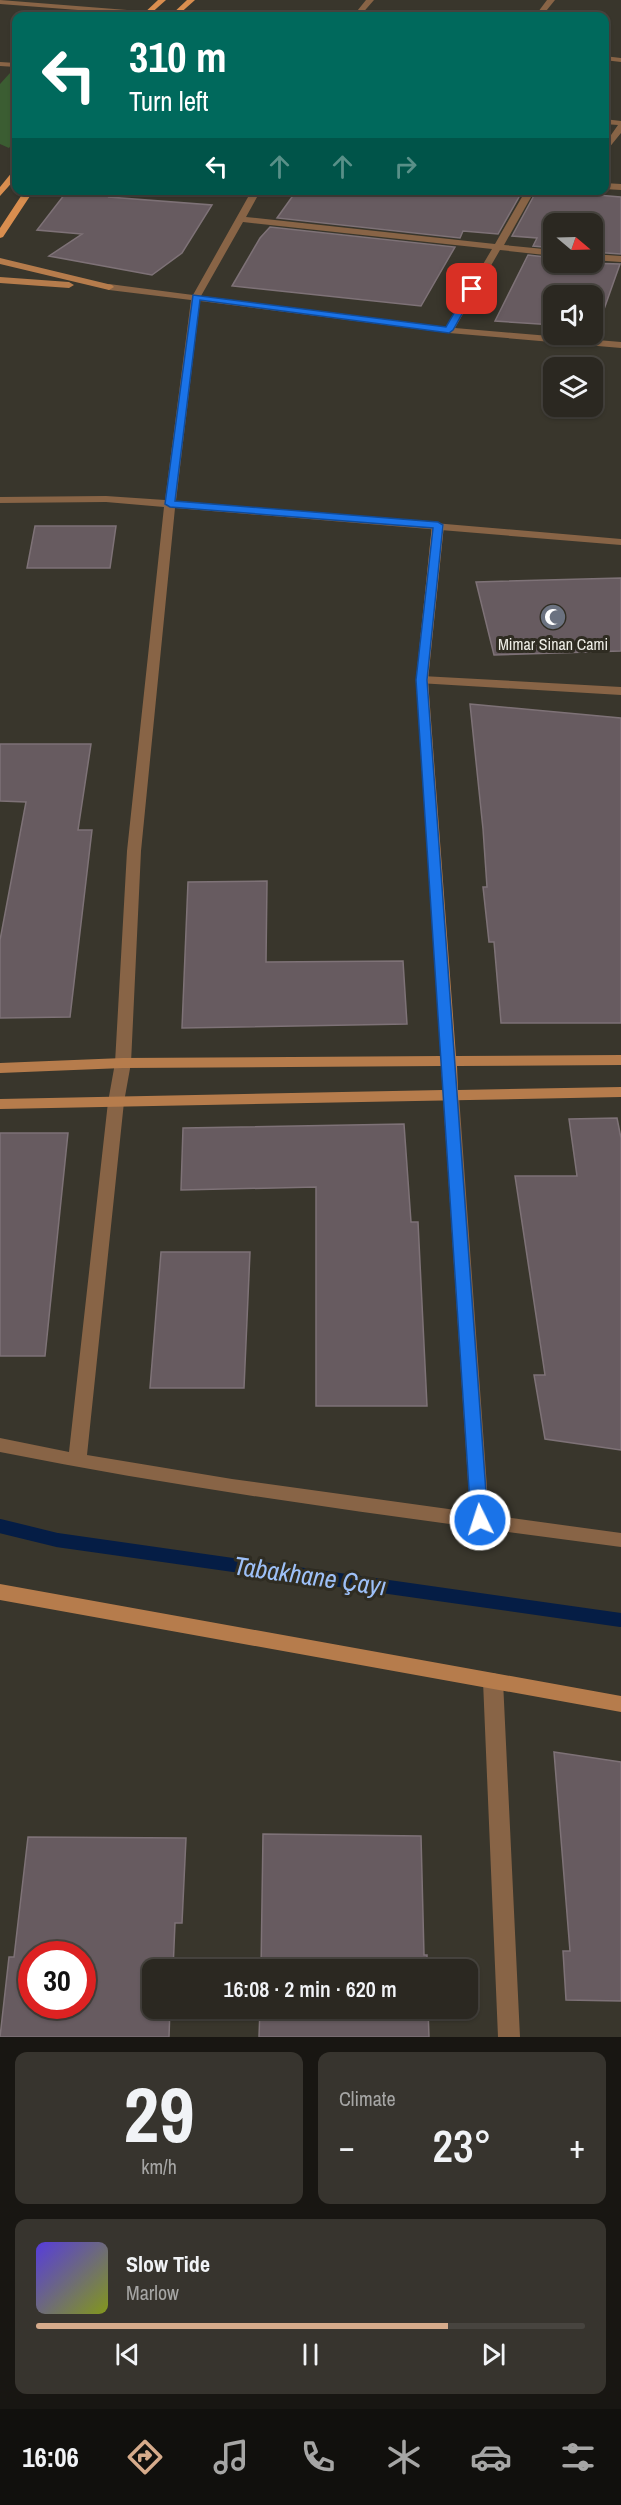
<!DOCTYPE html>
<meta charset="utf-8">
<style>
:root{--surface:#2b2821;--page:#37342e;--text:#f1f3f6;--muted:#a6a6a5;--line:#47443f;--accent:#d6ab8b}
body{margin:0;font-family:"Archivo Narrow",sans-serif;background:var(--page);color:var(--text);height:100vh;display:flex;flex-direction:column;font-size:22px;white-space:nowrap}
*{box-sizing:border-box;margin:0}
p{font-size:20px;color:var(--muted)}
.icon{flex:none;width:33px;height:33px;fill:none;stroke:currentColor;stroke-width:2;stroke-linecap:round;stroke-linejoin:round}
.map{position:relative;height:2037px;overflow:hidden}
.sheet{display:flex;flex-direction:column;gap:15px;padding:15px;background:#181612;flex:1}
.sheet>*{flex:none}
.hud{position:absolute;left:12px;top:12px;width:597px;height:183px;border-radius:12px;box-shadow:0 2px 4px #0004,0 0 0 2px var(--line);background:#00695c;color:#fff;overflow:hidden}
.needle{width:39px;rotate:109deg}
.controls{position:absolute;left:543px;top:213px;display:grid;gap:12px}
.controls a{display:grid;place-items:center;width:60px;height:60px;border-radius:12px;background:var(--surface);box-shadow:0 2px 4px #0004,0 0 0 2px var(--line);font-size:30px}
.speed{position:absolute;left:18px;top:1941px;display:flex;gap:12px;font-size:30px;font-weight:700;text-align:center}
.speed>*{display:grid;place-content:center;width:78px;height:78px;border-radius:50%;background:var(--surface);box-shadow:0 2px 4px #0004,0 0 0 2px var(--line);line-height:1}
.speed .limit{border:9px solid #d22;background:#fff;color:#111}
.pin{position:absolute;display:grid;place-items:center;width:51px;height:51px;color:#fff;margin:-26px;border-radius:12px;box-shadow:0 3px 9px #0006}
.me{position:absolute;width:66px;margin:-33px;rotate:356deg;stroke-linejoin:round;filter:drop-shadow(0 0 4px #0008)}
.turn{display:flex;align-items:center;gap:21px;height:126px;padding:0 18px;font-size:27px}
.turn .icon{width:78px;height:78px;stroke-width:2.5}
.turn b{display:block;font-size:42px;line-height:51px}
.lanes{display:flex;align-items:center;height:57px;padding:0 18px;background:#0003;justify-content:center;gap:30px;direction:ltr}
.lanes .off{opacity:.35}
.big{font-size:45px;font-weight:600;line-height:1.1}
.sheet .tile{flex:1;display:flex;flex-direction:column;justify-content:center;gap:9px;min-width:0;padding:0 21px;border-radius:12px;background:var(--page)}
.sheet .dial{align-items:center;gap:0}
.dial b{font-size:78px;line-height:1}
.song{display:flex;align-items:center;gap:18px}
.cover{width:72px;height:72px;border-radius:9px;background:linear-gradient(135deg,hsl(250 70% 55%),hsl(70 70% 35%))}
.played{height:6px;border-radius:3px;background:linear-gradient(90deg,var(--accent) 75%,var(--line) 75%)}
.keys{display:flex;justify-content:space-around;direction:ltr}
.heat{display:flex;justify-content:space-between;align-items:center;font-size:33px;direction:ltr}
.sheet .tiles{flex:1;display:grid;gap:15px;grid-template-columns:1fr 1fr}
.tile:last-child{grid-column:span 2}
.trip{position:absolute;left:142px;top:1959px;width:336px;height:60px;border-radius:12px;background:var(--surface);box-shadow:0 2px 4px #0004,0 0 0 2px var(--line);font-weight:600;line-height:60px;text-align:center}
.tabs{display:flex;height:96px;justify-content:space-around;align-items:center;background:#11100d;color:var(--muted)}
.tabs .icon{width:42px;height:42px}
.tabs .on{color:var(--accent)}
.tabs b{font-size:27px;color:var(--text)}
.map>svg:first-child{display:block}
</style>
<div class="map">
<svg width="621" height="2037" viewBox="0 0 621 2037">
<rect width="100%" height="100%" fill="#39362c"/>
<!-- green -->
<path fill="#3b5d32" d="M10,73L16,74V139L9,148L0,144V84Z"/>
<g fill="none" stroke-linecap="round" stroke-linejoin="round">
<!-- stream -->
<path stroke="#051d45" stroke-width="14" d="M0,1526L57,1540L621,1620"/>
</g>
<!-- building -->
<path fill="#675b60" stroke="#7e7277" stroke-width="1.5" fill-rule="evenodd" d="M68,190H114L109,197L212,205L182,253L152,275L49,256L82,234L37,230Z
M297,190H523L498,234L463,231L460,238L277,218Z
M537,190L621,197V254L592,252V224H554V248L533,246L537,238L512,236Z
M270,227L455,247L421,306L232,286L260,238Z
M528,255L554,258V262L620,264L597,329H592V296H554V325L495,321Z
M35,526H116L110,568H27Z
M621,578V651L494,655L476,582Z
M470,704L621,718V1023H501L494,942H489L483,887H487L483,829Z
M0,744H91L78,830H92L70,1017L0,1018V940L26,802L0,801Z
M267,881L266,962L403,961L407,1024L182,1028L188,882Z
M617,1118L621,1138V1450L545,1439L534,1375H545L515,1176H577L569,1119Z
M404,1124L411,1222H418L427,1406H316V1187L181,1190L183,1128Z
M0,1133H68L45,1356H0Z
M161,1252H250L244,1388H150Z
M554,1752L621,1762V2001L566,2000L563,1951H570Z
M263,1834L421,1836L424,1955H427V1970H261Z
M28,1837L186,1838L182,1923H175L173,1970H153V2008H170L169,2037H0L9,1957H14ZM32,1954H82V2006H32Z
M260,2008H428L429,2037H259Z"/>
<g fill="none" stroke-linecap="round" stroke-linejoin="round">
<!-- street -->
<path fill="#886446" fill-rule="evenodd" d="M0,0L178,14L182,16H156L0,4Z
M366,0H374L360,16H353Z
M547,0H555L542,16H535Z
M604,56L621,58V62L604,60Z
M0,62L16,63V67L0,66Z
M604,119L621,121V133L604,154V145L618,125L604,124Z
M604,183L621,184V190L604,189Z
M252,190H261L246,217L495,244L526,190H535L504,245L554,250V256L500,250L455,328L621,342V348L449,333L200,301L176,501L621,539V545L175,508L141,851L131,1063L124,1102L87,1455L232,1479L470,1512L443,1096L451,1091L459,1096L489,1515L621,1533V1547C413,1519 205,1493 0,1452V1438L69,1452L108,1102L115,1063L127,851L164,507L106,502L0,503V497L106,496L165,500L191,300L109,290L104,287L109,284L193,295ZM243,222L492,249L446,327L201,296Z
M592,254L621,256V262L592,260Z
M422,676L621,687V695L418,683V677Z
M493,1673L500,1675L503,1681L520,2037H498L483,1681L486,1675Z"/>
<!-- secondary -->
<path fill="#b67c4c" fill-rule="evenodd" d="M0,258L112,285L114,287L109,290L0,264Z
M0,277L69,282L74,285L69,288L0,283Z
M438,522L444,525L428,680L456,1056L621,1055V1065L457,1066L458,1090L621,1087V1097L0,1109V1099L443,1090L441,1066L123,1068L0,1073V1063L123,1058L441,1056L416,680L432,525Z
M0,1584L621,1696V1712L0,1600Z"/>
<!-- primary -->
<path fill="#d98e4f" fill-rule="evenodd" d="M158,0H166L148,16H141Z
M187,0H195L177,16H170Z
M13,171H16V178L0,196V187Z
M25,190H34L3,237L0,238V228Z"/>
</g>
<!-- route -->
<path fill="#1a73e8" stroke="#114b97" stroke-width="1.5" d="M472,286L476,289L453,330L449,333L200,300L175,501L438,522L443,525L427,680L488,1520L486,1525H474L471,1520L416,680L433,528L170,507L165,504L193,295L446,327L468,289Z"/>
<!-- icons -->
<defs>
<g id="mosque-disc" transform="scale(1.35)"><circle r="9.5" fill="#6b7280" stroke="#2f2c22"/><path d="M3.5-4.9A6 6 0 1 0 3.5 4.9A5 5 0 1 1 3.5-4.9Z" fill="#fff"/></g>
</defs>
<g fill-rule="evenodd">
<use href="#mosque-disc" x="553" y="617"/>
</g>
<g text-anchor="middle" stroke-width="6" stroke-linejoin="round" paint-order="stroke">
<!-- far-poi labels -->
<g font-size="16" fill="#efeee7" stroke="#2f2c22">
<text x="553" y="650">Mimar Sinan Cami</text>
</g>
<!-- near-water labels -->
<g font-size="26" font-style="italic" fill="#9dc0f8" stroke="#2f2c22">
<text transform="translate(310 1576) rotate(8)" y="9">Tabakhane Çayı</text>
</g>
</g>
</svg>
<div class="controls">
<a><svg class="needle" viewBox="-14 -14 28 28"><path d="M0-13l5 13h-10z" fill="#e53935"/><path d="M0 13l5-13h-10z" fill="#a6a6a5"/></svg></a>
<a><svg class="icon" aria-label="sound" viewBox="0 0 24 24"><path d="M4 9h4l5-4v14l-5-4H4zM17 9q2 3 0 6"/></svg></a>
<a><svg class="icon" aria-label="layers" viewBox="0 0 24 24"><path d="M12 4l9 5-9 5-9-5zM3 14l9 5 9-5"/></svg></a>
</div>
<div class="speed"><div class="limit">30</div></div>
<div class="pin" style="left:472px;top:289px;background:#d93025"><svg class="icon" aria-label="arrive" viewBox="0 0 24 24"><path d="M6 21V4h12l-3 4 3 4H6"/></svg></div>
<svg class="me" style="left:480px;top:1520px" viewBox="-20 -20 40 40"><circle r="17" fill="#1a73e8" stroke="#fff" stroke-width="3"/><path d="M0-11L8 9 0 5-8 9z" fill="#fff"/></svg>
<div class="trip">16:08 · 2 min · 620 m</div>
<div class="hud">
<div class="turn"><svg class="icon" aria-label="left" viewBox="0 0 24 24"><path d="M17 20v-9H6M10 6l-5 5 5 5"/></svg><div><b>310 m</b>Turn left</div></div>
<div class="lanes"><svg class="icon" aria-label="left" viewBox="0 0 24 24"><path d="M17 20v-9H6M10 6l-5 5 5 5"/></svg><svg class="icon off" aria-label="ahead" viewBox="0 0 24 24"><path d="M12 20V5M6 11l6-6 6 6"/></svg><svg class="icon off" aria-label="ahead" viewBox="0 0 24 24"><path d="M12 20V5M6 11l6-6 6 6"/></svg><svg class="icon off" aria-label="right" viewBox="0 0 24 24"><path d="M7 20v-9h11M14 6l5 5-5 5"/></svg></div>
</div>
</div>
<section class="sheet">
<div class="tiles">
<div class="tile dial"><b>29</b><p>km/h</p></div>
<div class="tile"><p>Climate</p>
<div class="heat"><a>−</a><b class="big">23°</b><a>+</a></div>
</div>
<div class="tile">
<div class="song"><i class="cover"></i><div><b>Slow Tide</b><p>Marlow</p></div></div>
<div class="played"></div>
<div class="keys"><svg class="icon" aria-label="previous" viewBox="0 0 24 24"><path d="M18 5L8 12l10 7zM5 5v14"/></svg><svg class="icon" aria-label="pause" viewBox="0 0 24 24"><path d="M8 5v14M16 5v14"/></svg><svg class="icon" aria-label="next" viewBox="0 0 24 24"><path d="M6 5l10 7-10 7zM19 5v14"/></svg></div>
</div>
</div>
</section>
<nav class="tabs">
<b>16:06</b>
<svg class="icon on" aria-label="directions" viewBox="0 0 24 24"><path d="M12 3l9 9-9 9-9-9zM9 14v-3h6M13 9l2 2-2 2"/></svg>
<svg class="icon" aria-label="music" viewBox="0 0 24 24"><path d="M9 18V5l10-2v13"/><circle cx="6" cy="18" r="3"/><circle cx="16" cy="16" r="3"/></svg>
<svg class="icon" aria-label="phone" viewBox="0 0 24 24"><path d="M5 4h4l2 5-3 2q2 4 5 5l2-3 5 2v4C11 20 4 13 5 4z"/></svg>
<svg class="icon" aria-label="climate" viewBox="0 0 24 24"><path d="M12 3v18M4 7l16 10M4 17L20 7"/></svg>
<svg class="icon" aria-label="car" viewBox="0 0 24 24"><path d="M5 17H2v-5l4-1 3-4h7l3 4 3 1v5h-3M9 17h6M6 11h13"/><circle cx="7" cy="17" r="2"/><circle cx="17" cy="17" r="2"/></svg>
<svg class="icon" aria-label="filters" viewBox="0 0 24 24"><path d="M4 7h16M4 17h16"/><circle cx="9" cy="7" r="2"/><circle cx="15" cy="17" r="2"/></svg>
</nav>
